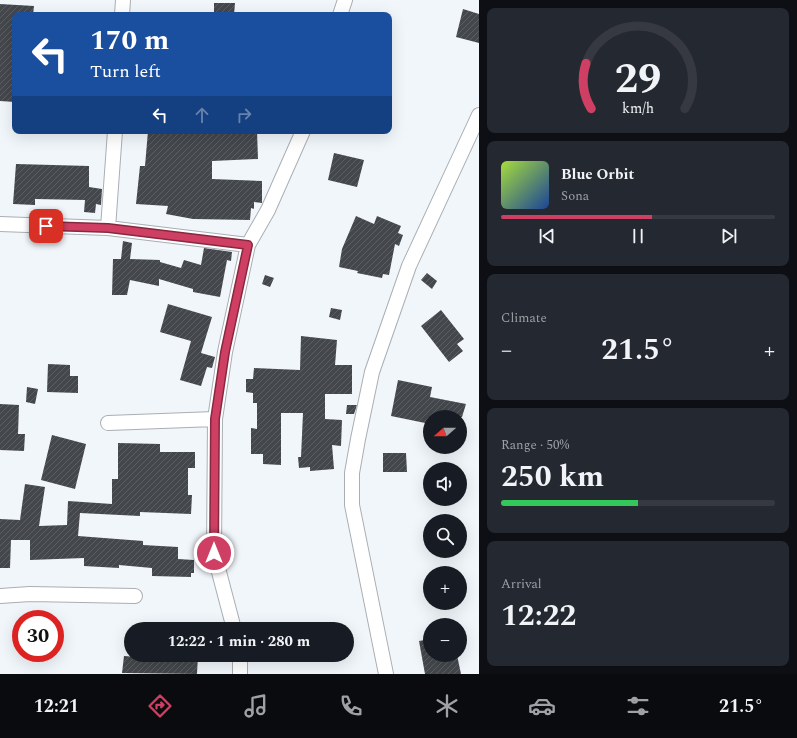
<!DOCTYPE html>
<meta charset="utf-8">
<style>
:root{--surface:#171b24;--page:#242831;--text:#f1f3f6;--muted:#9ea1a6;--line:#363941;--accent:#ce3f63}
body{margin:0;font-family:Spectral,serif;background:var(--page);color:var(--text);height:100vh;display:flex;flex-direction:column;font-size:15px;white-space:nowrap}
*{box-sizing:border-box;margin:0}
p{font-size:13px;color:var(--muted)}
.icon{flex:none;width:22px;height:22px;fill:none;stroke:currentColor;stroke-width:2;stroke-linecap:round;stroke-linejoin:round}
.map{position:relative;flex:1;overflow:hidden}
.drawer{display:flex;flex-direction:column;gap:8px;padding:8px;background:#0d0f14;width:318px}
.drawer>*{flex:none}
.banner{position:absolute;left:12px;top:12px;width:380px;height:122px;border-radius:8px;box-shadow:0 4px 16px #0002;background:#1a4fa0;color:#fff;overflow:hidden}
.needle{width:26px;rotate:250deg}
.tools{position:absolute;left:423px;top:410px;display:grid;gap:8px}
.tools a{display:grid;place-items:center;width:44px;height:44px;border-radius:50%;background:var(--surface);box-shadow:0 4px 16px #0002;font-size:20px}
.speed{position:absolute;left:12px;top:610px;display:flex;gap:8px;font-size:20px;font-weight:700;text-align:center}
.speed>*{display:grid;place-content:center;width:52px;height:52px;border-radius:50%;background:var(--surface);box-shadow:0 4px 16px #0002;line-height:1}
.speed .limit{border:6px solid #d22;background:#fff;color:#111}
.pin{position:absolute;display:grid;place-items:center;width:34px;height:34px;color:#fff;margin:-17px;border-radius:8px;box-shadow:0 2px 6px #0006}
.me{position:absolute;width:44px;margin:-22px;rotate:0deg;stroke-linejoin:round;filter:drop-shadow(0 0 3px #0008)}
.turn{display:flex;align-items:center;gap:14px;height:84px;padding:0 12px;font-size:18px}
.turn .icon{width:52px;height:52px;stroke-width:2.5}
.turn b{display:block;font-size:28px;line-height:34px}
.lanes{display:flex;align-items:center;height:38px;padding:0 12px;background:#0003;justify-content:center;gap:20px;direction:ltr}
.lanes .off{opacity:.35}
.big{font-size:30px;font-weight:700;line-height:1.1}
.drawer .tile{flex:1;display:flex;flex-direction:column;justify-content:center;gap:6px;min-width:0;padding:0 14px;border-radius:8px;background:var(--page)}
.drawer .dial{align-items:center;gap:0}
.dial svg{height:104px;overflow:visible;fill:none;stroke:var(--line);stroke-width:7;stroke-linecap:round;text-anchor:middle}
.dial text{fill:var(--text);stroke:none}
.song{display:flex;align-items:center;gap:12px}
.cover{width:48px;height:48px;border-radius:6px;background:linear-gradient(135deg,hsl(80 70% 55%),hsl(220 70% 35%))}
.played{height:4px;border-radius:2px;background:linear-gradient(90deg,var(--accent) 55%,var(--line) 55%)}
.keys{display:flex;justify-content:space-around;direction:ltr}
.heat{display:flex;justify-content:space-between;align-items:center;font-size:22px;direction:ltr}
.charge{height:6px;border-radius:3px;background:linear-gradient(90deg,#34c759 50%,var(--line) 0)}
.trip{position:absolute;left:124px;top:622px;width:230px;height:40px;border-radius:20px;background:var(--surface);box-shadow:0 4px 16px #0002;font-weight:700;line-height:40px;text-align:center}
.tabs{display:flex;height:64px;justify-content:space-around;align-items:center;background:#090b0e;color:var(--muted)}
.tabs .icon{width:28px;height:28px}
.tabs .selected{color:var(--accent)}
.tabs b{font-size:18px;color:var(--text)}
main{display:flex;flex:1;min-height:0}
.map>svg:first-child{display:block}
</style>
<main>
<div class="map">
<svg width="479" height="674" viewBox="0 0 479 674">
<defs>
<pattern id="building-hatch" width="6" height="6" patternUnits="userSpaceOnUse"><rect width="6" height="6" fill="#44474b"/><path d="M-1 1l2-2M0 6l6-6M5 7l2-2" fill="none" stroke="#5d6063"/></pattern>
</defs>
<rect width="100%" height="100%" fill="#f1f6fa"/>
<!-- building -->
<path fill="url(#building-hatch)" d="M214,3H235L234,15H214Z
M0,4L34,6L33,15H15V102L0,101Z
M463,9L479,14V43L456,37Z
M148,131H257L258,159L212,161V179L262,181V203L254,202V209L251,208L250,220L193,219L166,214L168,206L136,204L140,166H145Z
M334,153L364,160L357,187L328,180Z
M16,164L89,166V187L102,189L101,205L96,204L95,213L84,212L85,200L35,199V205L13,204Z
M356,216L374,224L377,216L401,226L398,233L403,235L399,246L395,244L389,275L383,274L382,278L357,273L358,271L339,267L342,249Z
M123,241L132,243L130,259L160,260V262L181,268L184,260L201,265L204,248L232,252L231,261L227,260L220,297L193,292V289L159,279V286L130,280L127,295H112L113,259H121Z
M427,273L437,281L432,289L421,280Z
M265,275L274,278L270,287L262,284Z
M168,304L212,317L201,353L215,357L212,368L207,367L201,386L180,380L191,341L160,332Z
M331,308L342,310L340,320L329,317Z
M441,310L464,339L457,344L463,351L449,362L421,326Z
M301,336L337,340L335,365H352V394H325V419L342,420L341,446L332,445L334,469L310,471V467L299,468L298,457H301L303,413H281V465L263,464V454H251V428L257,429V403H253V393L246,392V379H253L254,368L300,370Z
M48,364L70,365V376H78V393L47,392Z
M398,380L432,387L430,397L466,404L462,417H430V424L391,416Z
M27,387L38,389L35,404L26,402Z
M0,404L19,405L18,434H25L24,451L0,450Z
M347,405H357L354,414H346Z
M52,435L86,444L75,489L41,480Z
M118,443L160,444V452H195V468H188V495H192L191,514L140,512V516L80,513L78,536L143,541V545L178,547V559L194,560V573H191V577L152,576V568L119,565V568L84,566V558L30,560V540H11L10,568H0V519L20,520L25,484L45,487L39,526L67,525L68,501L112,504V479H118Z
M383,453H406L407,472H383Z
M430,639V655H457L461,674H425L419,641Z
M176,655H198L197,674L122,673L124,656L176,660Z"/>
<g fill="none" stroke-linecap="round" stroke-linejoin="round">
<!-- street casing -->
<g stroke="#aaaeb3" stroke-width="16">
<path id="street" d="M122,15L123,0
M340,15L345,0
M0,224L108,228L248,245
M108,228L115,131
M108,423L215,419
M0,596L30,594L135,596
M234,629L214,553L215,419L225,352L248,245L268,210L303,131
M240,674V655
M386,674L352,505V473L358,439L372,372L409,266L479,115"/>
</g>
<!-- street -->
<use href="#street" stroke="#fff" stroke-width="14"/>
</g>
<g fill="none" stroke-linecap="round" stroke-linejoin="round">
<!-- route casing -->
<g stroke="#862940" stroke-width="10">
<path id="route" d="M46,226L108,228L248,245L225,352L215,419L214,553"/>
</g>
<!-- route -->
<use href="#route" stroke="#ce3f63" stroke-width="7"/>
</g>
</svg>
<div class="tools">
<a><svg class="needle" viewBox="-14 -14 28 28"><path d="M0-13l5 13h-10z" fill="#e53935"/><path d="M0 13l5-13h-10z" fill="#9ea1a6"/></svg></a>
<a><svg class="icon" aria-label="sound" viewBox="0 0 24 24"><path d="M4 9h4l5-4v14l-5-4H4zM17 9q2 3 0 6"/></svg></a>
<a><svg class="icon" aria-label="search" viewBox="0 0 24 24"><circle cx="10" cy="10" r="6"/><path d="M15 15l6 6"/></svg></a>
<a>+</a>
<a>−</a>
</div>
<div class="speed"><div class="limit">30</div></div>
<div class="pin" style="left:46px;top:226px;background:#d93025"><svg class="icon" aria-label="arrive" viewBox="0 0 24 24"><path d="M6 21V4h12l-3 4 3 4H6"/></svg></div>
<svg class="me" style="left:214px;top:553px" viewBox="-20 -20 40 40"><circle r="17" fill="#ce3f63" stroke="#fff" stroke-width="3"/><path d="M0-11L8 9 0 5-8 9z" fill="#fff"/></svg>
<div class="trip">12:22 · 1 min · 280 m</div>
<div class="banner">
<div class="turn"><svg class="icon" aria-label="left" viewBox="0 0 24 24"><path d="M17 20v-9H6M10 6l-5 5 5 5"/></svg><div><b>170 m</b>Turn left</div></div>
<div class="lanes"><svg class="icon" aria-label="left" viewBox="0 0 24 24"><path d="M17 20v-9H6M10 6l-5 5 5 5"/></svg><svg class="icon off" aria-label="ahead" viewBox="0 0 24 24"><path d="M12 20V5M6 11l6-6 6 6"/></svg><svg class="icon off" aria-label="right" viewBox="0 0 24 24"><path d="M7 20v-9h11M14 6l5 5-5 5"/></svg></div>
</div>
</div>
<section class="drawer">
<div class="tile dial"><svg viewBox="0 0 100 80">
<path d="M14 69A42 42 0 1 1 86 69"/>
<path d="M14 69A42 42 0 0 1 10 34" stroke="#ce3f63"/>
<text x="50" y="56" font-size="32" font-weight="700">29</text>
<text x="50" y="72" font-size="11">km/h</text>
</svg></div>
<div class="tile">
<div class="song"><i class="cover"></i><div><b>Blue Orbit</b><p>Sona</p></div></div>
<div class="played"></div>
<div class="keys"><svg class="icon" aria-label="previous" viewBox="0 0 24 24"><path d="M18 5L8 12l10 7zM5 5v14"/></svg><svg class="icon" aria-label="pause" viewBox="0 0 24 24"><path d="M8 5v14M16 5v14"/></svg><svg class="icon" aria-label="next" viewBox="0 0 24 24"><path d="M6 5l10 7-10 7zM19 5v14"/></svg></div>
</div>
<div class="tile"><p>Climate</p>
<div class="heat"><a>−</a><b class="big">21.5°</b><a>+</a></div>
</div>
<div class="tile"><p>Range · 50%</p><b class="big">250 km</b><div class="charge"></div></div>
<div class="tile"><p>Arrival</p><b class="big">12:22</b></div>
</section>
</main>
<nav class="tabs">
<b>12:21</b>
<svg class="icon selected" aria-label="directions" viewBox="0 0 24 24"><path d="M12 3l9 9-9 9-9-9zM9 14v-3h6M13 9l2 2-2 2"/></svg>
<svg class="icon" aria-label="music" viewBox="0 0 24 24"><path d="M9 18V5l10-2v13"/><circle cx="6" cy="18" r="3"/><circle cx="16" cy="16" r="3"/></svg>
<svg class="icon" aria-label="phone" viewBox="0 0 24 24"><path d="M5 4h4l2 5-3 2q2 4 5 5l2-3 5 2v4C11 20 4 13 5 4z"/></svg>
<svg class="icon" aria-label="climate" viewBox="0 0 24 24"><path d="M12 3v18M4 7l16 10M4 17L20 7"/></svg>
<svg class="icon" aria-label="car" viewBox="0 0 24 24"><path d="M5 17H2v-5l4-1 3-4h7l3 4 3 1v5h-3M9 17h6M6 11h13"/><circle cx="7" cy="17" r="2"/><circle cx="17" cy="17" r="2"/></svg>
<svg class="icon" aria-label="filters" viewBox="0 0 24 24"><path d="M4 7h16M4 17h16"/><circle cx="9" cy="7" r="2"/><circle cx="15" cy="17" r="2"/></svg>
<b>21.5°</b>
</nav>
